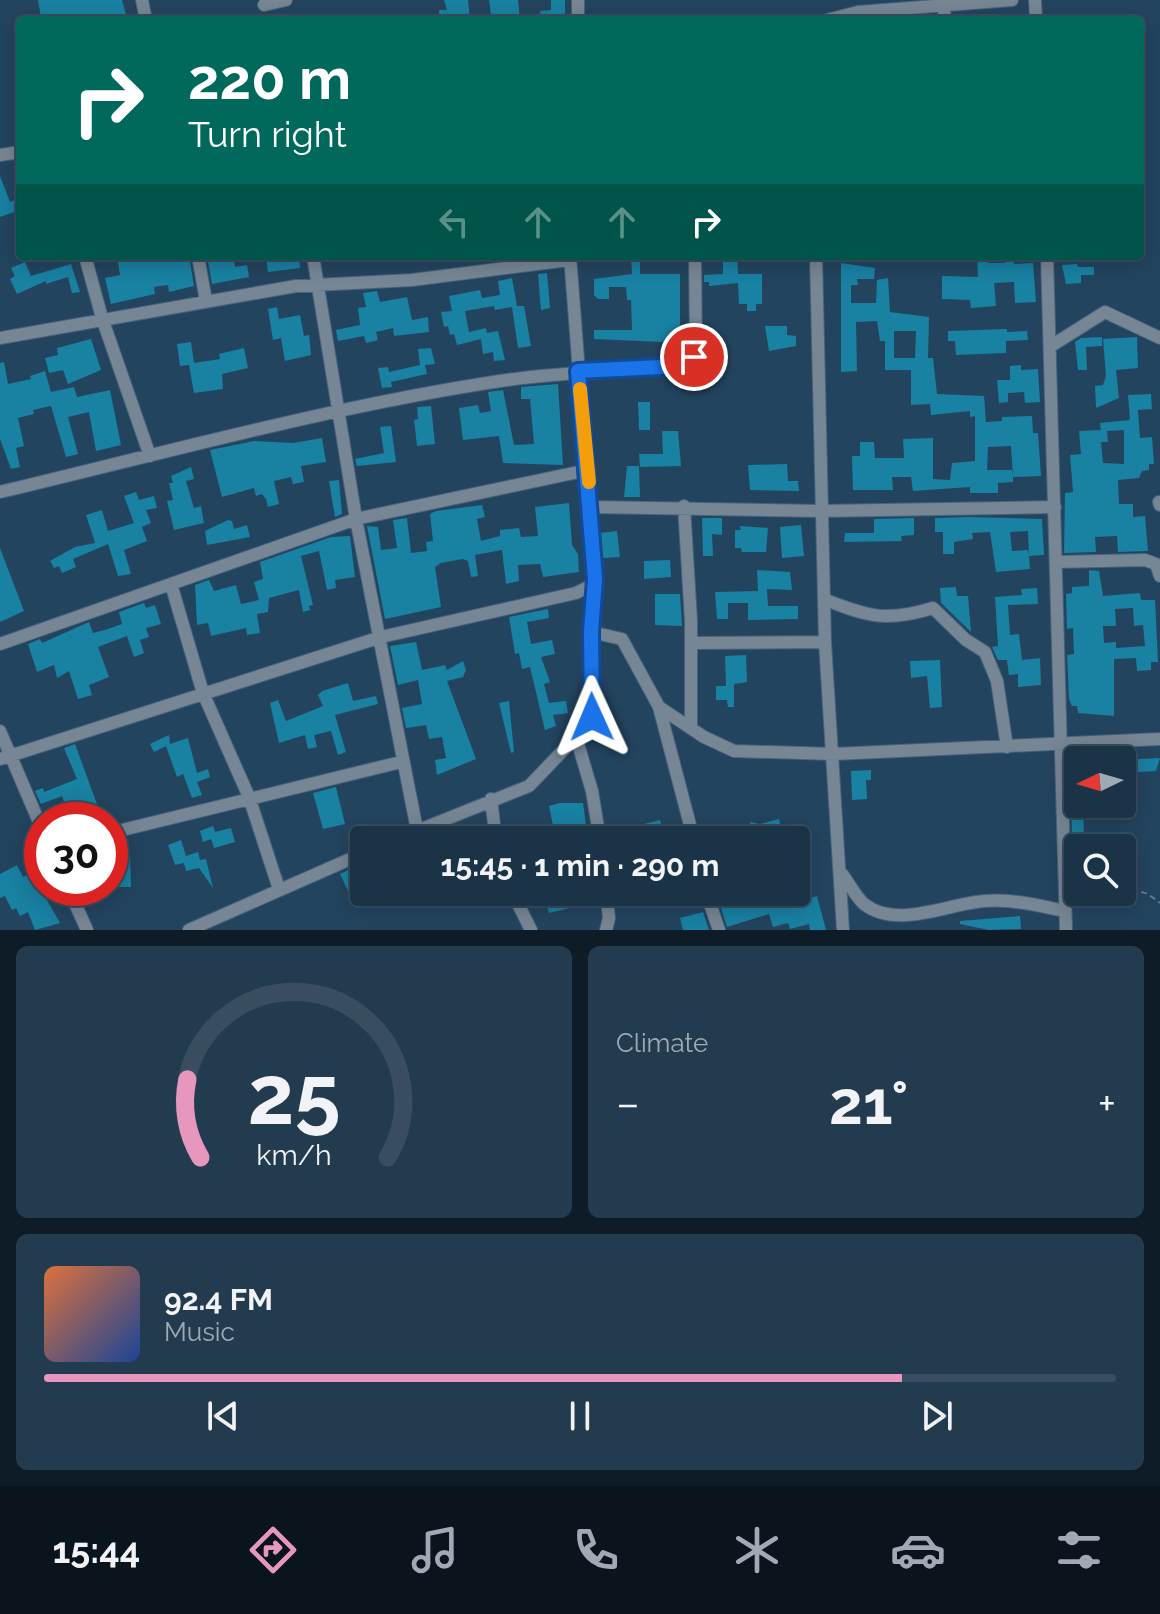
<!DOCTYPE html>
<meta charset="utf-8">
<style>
:root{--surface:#1a3347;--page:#233b4e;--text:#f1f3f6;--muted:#9faab4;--line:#384e60;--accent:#e797bd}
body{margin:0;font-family:Raleway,sans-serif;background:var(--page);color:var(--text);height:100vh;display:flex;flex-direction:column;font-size:30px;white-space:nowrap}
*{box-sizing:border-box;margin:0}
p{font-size:26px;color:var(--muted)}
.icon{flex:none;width:44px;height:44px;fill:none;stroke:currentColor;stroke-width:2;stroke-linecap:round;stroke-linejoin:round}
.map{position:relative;height:930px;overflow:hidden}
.sheet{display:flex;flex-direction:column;gap:16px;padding:16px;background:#0e1c27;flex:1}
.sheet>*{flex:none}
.guide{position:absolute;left:16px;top:16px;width:1128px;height:244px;border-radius:8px;box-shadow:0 4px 20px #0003,0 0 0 2px var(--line);background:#00695c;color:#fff;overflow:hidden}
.needle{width:52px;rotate:265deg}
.fabs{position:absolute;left:1064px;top:746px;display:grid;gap:16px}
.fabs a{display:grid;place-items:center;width:72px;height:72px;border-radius:8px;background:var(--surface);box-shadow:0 4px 20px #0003,0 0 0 2px var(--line);font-size:40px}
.speed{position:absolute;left:24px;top:802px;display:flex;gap:16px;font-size:40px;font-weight:700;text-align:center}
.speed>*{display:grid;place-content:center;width:104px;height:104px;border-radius:50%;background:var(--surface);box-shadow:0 4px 20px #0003,0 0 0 2px var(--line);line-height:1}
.speed .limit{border:12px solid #d22;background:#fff;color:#111}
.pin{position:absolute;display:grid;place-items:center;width:68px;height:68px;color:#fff;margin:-34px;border:4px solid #fff;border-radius:50%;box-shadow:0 2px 8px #0007}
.me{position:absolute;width:88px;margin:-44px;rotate:359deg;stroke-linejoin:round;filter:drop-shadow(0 0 6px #0008)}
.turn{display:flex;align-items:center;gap:28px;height:168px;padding:0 40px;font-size:36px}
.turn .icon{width:104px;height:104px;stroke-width:2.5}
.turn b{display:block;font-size:56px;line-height:68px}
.lanes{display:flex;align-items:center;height:76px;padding:0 40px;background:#0003;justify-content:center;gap:40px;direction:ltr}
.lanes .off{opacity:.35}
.big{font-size:60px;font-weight:700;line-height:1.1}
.sheet .card{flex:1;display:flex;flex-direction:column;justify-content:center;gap:12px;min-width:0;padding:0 28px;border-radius:12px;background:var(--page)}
.sheet .dial{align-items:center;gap:0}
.dial svg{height:208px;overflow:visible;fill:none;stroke:var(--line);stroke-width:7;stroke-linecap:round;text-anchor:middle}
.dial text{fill:var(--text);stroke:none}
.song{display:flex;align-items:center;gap:24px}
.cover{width:96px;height:96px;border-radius:12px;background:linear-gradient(135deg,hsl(20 70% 55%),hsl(220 70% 35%))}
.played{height:8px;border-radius:4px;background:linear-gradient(90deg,var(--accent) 80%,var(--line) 80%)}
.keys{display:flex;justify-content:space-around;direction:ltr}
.heat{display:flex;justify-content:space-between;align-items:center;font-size:44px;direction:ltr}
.sheet .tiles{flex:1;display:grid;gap:16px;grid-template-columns:1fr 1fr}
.card:last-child{grid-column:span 2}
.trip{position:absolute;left:350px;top:826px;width:460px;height:80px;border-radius:8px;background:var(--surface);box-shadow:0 4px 20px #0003,0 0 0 2px var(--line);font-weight:700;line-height:80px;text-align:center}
.menu{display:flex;height:128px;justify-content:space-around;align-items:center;background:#0a141c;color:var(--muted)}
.menu .icon{width:56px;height:56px}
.menu .on{color:var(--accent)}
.menu b{font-size:36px;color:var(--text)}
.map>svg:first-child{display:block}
</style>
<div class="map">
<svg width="1160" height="930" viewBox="0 0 1160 930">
<rect width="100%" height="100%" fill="#23445f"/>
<!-- building -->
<path fill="#1981a2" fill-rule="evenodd" d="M38,0H122L126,15L107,20L41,18Z
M444,0H468L470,20H440L439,10H447Z
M489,0H518L520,20H501V14L491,15Z
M551,0H565V20H541L540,11L551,10Z
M0,176L10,202L20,198V210L0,217Z
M117,256H189L194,286L169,292L168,285L154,287L155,294L111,304L105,278L120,275Z
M207,256H233L235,267L247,265L249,277L212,284Z
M266,256H299L300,268L268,272Z
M631,256H640V274H680V332H686L685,343L594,339V330H632L631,300H627L626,287H609V299H598L594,295V279L632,274Z
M977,256H987L988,263H1005V258H1013L1014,264L1033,263L1036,302L1015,303L1014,282L994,283L996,306L971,308L970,300L942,299V276L978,277Z
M737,257L738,274H762V304H756V311H747V304H739L738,283L709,286V282H704V275L723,274V258Z
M25,262L31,276L71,264L80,292L72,293L68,277L46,284V281L17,294L10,279L15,276L11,268Z
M841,263L875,268L874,279H857L858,285H851V303H876L877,280L888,278L890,312L929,317L928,358H933L937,394L984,396L986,422L1002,421V417L1032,416L1033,433H1038L1041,476L1013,477V482L998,483V493H970V487L913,491L911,477H892L893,490H853L852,456H860V442H874L875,458H904L903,439L933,438V479L950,480L952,463L975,461V416L970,417V411L931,415L930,404L911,405V370H885V341H880L877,321L856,322L857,371L841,372ZM894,331H916L915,358H894ZM1011,446L1013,477L1012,470H987L988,447Z
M1077,264L1078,267H1094V275H1081V283L1066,284L1062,265Z
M547,273L550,308L541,310L538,274Z
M512,278L517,306H524L531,346L518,348L512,307L495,310L494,306L465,311L469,332L486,328L487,333L498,331L505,360L494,361L493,352L483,354L481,339L457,345L454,334L450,335L448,326L444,327L441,312L452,311L449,296L480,290L482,298L500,295L498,281Z
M377,291L380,302L407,297L412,320L428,317L429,332L394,336L393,328L376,332L378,340L366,343L364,336L338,341L336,330L360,325L358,308L366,307L363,293Z
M277,307L279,319L300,315L304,336L309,335L311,355L285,361L281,338L273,340L268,309Z
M765,326H787V335L796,336V346L769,351Z
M1007,329V332L1027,331L1028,340L1006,341V353L956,355L955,341H948V331Z
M1102,337V346L1086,347L1087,370H1078L1075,342L1081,338Z
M1137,337L1138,368L1116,370L1119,398L1096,408L1095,386L1103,385L1106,376L1103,339Z
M91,339L101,370L68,384L63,370L49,373L45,358L58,355L57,348Z
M191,342L194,363L220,359L219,354L244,348L248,368L222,374L223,389L194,393L189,365L180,366L177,344Z
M431,348L435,364L425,365L427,374L391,382L392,387L382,388L378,368L388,367L389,372L420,365L418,349Z
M4,362L8,384L31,379L30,376L45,371L51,392L74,387L77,397L110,390L121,445L96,451L89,412L68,417L78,454L66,457L51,406L33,410L34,414L18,418L24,446L16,448L20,467L11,469L0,439V363Z
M1021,365V370L1038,369L1040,402L1025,403L1024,392L1008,393V402L999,403L997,380H1010V366Z
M558,384L563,465L503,463L499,436L463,440L459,408L478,405L480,413L491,411L488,392L503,390L514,445L534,444L530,399H521V387Z
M1151,394L1152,409L1138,410L1140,438L1152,437L1154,464H1149V470L1142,471L1139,478L1118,480L1119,504H1133V517L1145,516L1148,551L1118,552L1117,536L1095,537L1096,552L1064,553L1065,493L1073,492L1070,455L1081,454L1079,431L1101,430L1100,423L1130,420L1128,395ZM1124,430V464L1103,463L1101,442H1108L1107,431Z
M638,402H650V430H639Z
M431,406L435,444L417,446L414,420L418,419L417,407Z
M391,426L396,462L357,466L355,459L384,453L380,427Z
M662,431H678L681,466L640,467L639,454H663Z
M322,438L326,462L301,466L304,482L293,484L291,477L274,481L279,504L268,507L266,499L262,494L256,496L254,488L222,497L210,450L254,441L293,443Z
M787,464L788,481H798L799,491L750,490L748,465Z
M627,466H639L640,497H624Z
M191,467L194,479L186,481L194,508L201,506L204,523L174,530L167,501L173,500L169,483H173L171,476Z
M339,480L342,514L335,517L329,481Z
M136,492L139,500L154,496L157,508L146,510L151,523L142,527L147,541L124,550L131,574L118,576L108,544L73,559L76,567L62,573L59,566L54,568L50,561L75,547L95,543L86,515L102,510L108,531L134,523L124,496Z
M569,503L572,545L578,554L579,572L543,577L540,564L518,565L519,581L506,584L502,550L475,555L478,576L471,577L468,561L463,559L441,563L435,567L441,607L385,619L367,526L378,527L381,550L397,548L393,520L407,518L411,553L427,551L426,542L433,541L430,514L436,511L482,505L485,517L477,519L481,541L500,536V530L519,528L521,537L538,536L535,507Z
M968,517L1042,519L1044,555L1029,556L1030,569L996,572L990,532L972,533L973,539L954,542V554H943V532H935V518ZM1028,531L1029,556L1028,550L1012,551L1010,532Z
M702,518H722V535L712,534L713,556H703Z
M914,518V535L901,536L902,541L844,542L845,533H874V519Z
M228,520L232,521L234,529L247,525L250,537L207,545L205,531Z
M801,525L804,556L782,558L780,527Z
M740,526L768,528L766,552H742L741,548H735V530H741Z
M617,531L620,557L603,558L600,533Z
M350,536L355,577L335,580L336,588L327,590L319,551L301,556L313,605L309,606L310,610L303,612L299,590L269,598L268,612L257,614L260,633L247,635L246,628L211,636L208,623L197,625L195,585L209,580L214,591L236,585L241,604L259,600L254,582L263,579L260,562L331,537Z
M0,548L24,611L0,622Z
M670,560L671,577L644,579V561Z
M757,570L790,572L792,590L767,589L768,606H798V619L748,620V603H728V619H717L715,592L758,591Z
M1089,570L1099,571L1103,596L1140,593L1141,600H1155L1158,662H1151V670L1137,671L1136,658L1114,659V716L1078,713L1077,706H1072L1069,699L1067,655L1074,654L1073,628L1067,629L1066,594L1072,593V587L1089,586ZM1133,608L1134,626L1143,625L1145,646L1116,648V642L1104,643L1103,626H1116L1115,609Z
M956,587L957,596H968L971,632L941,603L940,588Z
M1037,588L1038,604L1008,605L1010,635L1019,634L1022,660L1040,658L1041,685L1018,687V674L1009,675L1007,660H998L992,647L998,646L995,597L1022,595L1021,589Z
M655,594H680L682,626L655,625Z
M144,603L146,608L155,605L161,624L146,628L149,637L140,640L144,653L134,657L127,636L98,647L109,677L89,685L92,695L78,699L69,671L57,678L54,665L37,672L28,644L40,639L42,643L89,622L93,633L108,629L122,624L119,612Z
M548,609L549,618L527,622L531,644L552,640L555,654L541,657L550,682L544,684L549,703L566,701L568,713L553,715L556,726L545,730L530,667L522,669L519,653L515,654L509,617Z
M416,642L422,670L445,665L447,670L463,661L466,670L463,677L447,681L476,759L437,775L435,760L446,758L442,737L429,739L426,725L406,728L402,708L422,704L418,680L398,685L390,646Z
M746,655L747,682L734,684V707H728L727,700H716V686H726L725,656Z
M940,660L942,707L930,708L927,676L911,678L910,661Z
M348,683L353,701L376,696L378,704L335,715L346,752L338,755L331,731L314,735L317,747L308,749L305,735L279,743L270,703L278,700L286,721L323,706L318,695L322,691Z
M509,701L514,752L511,753L499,703Z
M169,735L170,744L188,738L197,773L208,769L210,777L197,782L202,795L192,798L183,774L177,777L166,746L154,752L150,744Z
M75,744L98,807L70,819L62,796L41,804L35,791L43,788L44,792L77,779L64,748Z
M1160,758L1156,771L1122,773V760Z
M871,770V780H866L867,799L852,800L851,771Z
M336,787L345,824L323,829L313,793Z
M1078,796V804H1083L1084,836L1072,837L1071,797Z
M560,803H583L588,840H556L549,806Z
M779,819L782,832L768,834L770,840H754L750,822L760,824Z
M660,820L665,840H635L632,827Z
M213,826L215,832L231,828L235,842L214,848L211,839L203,842L200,831Z
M181,840L186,856L198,852L200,860L206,859L213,888L199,868L186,871L184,863L175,865L168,845Z
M130,855L131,887H118V878L110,881V858Z
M17,865L23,877L42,869V891L60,923L35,930L28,912L20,916L16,908L12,910L5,896L0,898V874Z
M354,867L370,901L356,908L340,874Z
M774,892H780L784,905L817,896L826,930H810L809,924L790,929L788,923L773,927L769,914L727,927L721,908Z
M583,894L586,904L549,913L546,903Z
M703,912L709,930H683L680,918Z
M1020,916L1021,929L989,930L960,924V921Z"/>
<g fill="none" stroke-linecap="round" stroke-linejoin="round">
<!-- street casing -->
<g stroke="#45637c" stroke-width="14">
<path id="street" d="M142,0L146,20
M578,0V20
M1035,0L1036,20
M264,5L286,0
M827,20L858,12L1012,0
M944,20L945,0
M0,155L20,152
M85,256L102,318L150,456
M198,256L206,301
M313,256L356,519L417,830
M570,256L595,579L591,632L592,717L576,737L592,791L600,840
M816,256L825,642L843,930
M1047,256L1066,930
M0,338L296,286L412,280L569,260
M1051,346L1105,312L1160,338
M0,492C164,453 334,406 500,381C561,372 621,371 682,366L689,363L696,349L695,256
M1159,502L1160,505
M684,506L691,620V726
M591,507L821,511L1055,507
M1056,562L1145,560L1156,564L1160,576
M171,584L203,693L249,797L279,889
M826,600C869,617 887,622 933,608L966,640L985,652L997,681L1007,747
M591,632L622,639L659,707L704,737L734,751L834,754L1160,739
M691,643L825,642
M0,644L356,519L588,470
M659,707L694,840
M0,731L42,829
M0,759L381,637L576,593L594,584
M491,799L496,840
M110,833L401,762
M394,840L529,786L576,737
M842,874C849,883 856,897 864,904C897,930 949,903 985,901C1011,899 1038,905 1064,911
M68,888L87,930
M512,892L531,930
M606,892L609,918L606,930
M706,892L719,930
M189,930L364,853"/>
</g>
<!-- path -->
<path stroke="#617d94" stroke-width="2" stroke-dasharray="6 4" stroke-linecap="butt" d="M1122,886L1148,894L1160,903"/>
<!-- street -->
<use href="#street" stroke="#778694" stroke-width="12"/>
</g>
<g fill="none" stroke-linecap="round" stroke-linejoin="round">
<!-- route casing -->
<g stroke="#114b97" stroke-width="20">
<path id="route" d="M592,717L591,632L595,579L578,371L682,366L694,357"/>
</g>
<!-- route -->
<use href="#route" stroke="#1a73e8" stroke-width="14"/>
<!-- slow -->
<path stroke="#f59e0b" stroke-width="14" d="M580,389L589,482"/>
</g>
</svg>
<div class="fabs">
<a><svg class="needle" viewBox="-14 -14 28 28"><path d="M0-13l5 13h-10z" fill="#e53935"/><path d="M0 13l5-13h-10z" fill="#9faab4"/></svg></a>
<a><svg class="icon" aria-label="search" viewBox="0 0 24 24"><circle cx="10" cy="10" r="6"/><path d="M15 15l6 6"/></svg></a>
</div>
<div class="speed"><div class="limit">30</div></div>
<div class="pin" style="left:694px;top:357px;background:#d93025"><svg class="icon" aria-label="arrive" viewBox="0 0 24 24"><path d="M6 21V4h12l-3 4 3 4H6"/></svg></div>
<svg class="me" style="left:592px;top:717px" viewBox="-20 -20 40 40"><path d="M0-17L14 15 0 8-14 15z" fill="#1a73e8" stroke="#fff" stroke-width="4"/></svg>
<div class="trip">15:45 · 1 min · 290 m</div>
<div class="guide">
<div class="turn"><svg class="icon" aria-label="right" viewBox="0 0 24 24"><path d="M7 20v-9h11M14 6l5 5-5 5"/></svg><div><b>220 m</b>Turn right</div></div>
<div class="lanes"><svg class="icon off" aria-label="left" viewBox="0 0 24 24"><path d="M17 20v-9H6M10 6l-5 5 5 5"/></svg><svg class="icon off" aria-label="ahead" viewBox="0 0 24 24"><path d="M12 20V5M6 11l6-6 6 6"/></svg><svg class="icon off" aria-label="ahead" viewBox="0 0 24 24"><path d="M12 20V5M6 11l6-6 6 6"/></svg><svg class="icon" aria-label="right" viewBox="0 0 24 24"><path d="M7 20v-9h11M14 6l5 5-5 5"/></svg></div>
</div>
</div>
<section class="sheet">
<div class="tiles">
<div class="card dial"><svg viewBox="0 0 100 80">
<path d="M14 69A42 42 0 1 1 86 69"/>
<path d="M14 69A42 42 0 0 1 9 39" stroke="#e797bd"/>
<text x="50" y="56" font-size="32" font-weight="700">25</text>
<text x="50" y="72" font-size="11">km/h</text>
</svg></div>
<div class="card"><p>Climate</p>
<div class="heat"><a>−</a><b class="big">21°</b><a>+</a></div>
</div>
<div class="card">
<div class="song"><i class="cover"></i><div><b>92.4 FM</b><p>Music</p></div></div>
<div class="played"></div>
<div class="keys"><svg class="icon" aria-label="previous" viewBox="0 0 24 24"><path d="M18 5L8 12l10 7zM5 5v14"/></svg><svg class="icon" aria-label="pause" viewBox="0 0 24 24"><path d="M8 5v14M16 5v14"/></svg><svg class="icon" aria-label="next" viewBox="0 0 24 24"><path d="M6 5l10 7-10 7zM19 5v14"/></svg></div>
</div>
</div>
</section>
<nav class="menu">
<b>15:44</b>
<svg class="icon on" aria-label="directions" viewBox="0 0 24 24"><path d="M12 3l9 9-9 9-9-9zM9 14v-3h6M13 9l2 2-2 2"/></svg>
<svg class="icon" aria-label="music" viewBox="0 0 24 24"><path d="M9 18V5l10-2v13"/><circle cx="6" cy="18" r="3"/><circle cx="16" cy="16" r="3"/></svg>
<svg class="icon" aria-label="phone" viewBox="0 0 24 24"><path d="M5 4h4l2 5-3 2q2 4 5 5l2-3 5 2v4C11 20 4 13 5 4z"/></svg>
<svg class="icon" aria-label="climate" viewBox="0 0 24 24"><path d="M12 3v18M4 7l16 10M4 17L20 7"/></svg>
<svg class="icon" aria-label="car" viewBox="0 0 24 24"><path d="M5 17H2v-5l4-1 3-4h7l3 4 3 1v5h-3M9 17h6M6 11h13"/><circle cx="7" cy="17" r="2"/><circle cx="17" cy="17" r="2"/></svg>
<svg class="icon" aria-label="filters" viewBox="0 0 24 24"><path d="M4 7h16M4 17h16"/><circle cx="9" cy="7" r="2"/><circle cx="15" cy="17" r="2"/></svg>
</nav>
